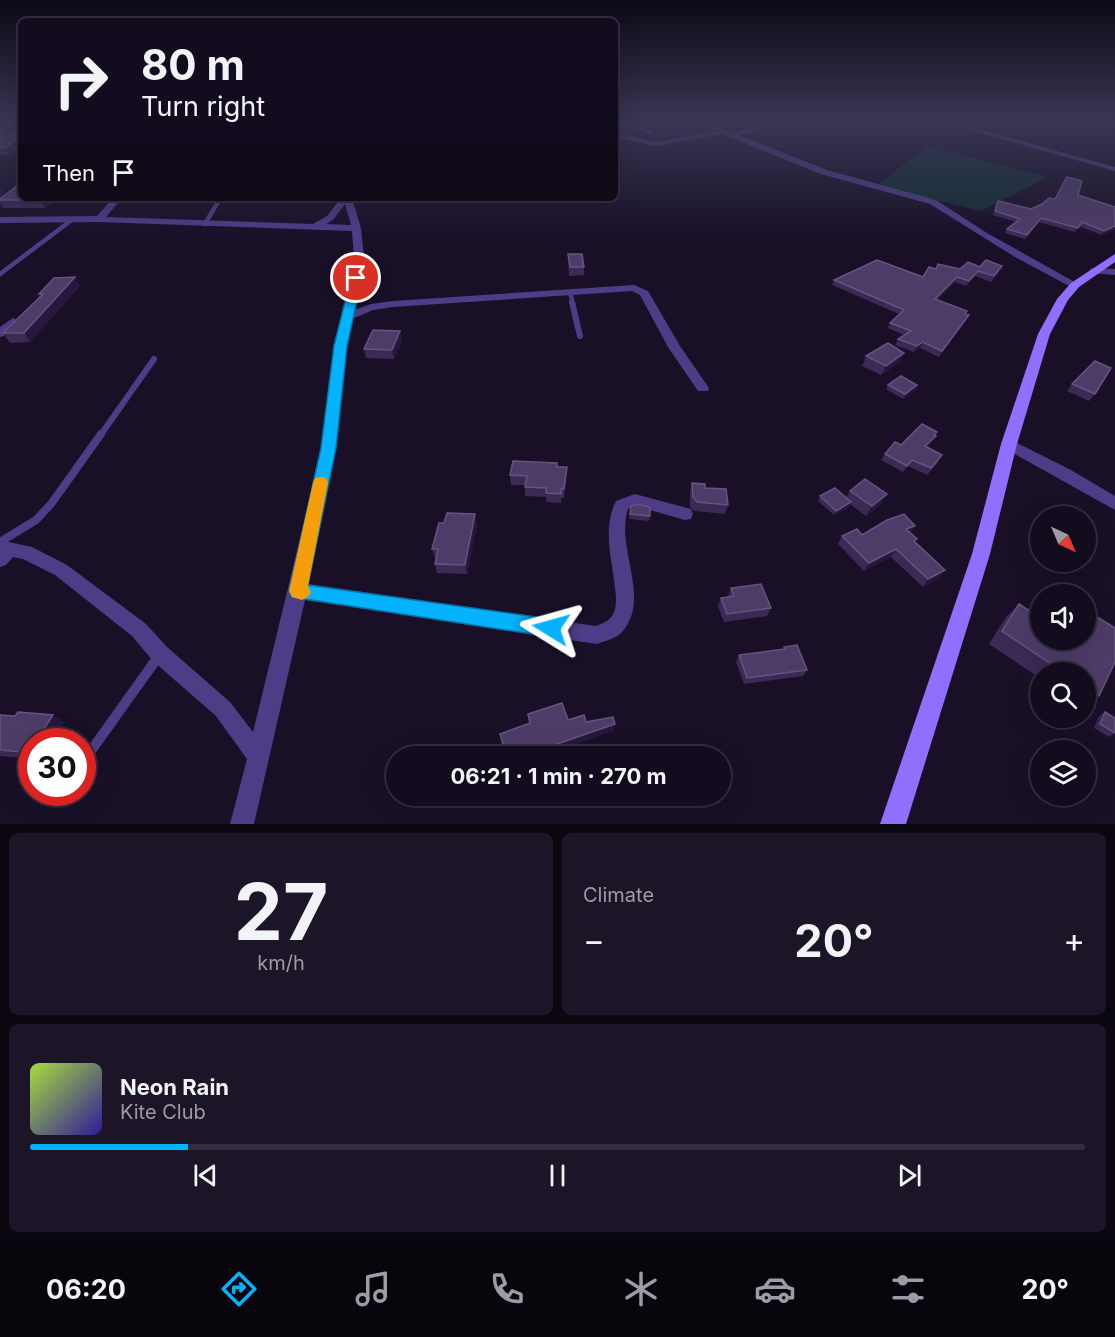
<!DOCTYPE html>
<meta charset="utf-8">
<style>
:root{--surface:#130c1e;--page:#1c1527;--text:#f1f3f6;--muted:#9d9ba4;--line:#322c3c;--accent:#05b2fd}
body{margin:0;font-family:Inter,sans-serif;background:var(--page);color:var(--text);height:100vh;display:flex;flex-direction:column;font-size:22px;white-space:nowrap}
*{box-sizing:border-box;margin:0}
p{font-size:20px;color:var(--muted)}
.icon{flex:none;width:33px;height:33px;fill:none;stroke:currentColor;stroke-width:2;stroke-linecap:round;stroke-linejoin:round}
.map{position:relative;height:824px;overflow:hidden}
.side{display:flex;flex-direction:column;gap:9px;padding:9px;background:#0a0710;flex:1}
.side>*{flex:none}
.banner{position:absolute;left:18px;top:18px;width:600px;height:183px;border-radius:9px;box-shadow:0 6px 24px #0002,0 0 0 2px var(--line);background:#130c1e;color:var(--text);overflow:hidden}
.needle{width:39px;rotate:136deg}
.controls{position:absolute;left:1030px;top:506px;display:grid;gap:12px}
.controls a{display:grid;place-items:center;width:66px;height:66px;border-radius:50%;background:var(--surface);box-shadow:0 6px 24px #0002,0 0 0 2px var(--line);font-size:30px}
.speed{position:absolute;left:18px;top:728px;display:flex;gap:12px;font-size:30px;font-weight:700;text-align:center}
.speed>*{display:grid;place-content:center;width:78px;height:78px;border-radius:50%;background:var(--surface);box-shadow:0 6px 24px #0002,0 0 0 2px var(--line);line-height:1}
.speed .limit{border:9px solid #d22;background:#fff;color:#111}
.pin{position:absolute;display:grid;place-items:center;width:51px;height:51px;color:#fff;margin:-26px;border:3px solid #fff;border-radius:50%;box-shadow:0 2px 6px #0007}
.me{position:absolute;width:66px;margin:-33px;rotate:278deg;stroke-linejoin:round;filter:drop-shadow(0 0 4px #0008)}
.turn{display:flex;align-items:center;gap:21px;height:126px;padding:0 24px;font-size:27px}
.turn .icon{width:78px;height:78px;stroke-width:2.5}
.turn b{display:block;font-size:42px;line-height:51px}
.then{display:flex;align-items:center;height:57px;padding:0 24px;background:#0003;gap:12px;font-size:22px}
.big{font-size:45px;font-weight:700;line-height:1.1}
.side .tile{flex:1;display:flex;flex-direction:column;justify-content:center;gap:9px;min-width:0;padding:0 21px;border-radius:9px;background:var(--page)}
.side .dial{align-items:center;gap:0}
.dial b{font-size:78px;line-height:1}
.song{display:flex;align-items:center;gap:18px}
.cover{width:72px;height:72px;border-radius:9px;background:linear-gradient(135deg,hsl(80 70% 55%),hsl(250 70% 35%))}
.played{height:6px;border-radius:3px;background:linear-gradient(90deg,var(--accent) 15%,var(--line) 15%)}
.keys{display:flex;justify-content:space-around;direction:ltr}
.heat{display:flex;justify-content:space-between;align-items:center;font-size:33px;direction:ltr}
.side .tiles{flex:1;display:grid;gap:9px;grid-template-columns:1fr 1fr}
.tile:last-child{grid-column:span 2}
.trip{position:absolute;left:386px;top:746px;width:345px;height:60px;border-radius:30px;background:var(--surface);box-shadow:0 6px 24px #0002,0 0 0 2px var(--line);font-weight:700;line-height:60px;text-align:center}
.tab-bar{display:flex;height:96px;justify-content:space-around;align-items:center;background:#08050c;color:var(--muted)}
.tab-bar .icon{width:42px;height:42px}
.tab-bar .selected{color:var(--accent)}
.tab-bar b{font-size:27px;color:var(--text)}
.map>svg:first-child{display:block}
</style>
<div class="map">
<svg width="1115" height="824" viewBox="0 0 1115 824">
<rect width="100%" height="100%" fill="#191028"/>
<!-- green -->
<path fill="#132d32" d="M927,146L1048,177L981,211L877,186Z"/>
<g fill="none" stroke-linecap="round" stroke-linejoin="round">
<!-- lane-far4 -->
<path stroke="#4e3c87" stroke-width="4" d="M620,121L651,133
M731,136L766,125
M218,201L220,198"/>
<!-- lane-far3 -->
<path stroke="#4e3c87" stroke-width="4.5" d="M205,224L219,200
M0,274L73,219
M570,292L573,304"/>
<!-- lane-far2 -->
<path stroke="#4e3c87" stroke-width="6" d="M572,302L580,336
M100,436L154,359"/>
<!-- lane-far1 -->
<path stroke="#4e3c87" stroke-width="8" d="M0,542L36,520L51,504L101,434"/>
<!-- lane -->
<path stroke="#4e3c87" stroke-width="10" d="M83,762L158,657"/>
<!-- street -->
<path fill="#4e3c87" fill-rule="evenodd" d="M12,121H20L0,134V129Z
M694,121H703L827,170L936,200L987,233L1080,285L1079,287H1071L1015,257L930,204L821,174L722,134L656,146L615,137V133L656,142L715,131Z
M939,121H950L1115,167V171Z
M113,198H122L106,217L313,224L327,216L341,198H352L361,228L364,258L354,310L371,304L393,301L634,285L648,291L680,346L709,388L708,391H698L668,347L640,295L632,291L393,307L373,310L352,319L347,346L336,448L308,584L596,626C604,623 611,620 614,612C617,605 616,595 615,588C612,558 602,529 616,501L635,494L691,509L693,514L691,519L685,520L636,506L628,509C615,548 652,598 622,632C617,638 605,641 597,644L305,600L254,824H230L247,759L216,716L153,661L132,636L55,575L23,559L13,557L6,565L0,567V540L32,547L67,565L146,624L167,647L230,702L253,732L322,448L335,346L354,258L352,231L99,222L0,223V217L97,216ZM345,204L351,225L326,224L333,220Z
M1094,268L1115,269V275L1090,273V269Z
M13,318L19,321L4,336L0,337V327Z
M1009,439L1071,470L1115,496V510L1004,448L1002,444L1004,440Z"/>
<!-- secondary -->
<path fill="#906ffe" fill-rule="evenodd" d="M1115,254V262L1079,287L1068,300L1050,334L1017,444L990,554L906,824H880L972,554L1001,444L1038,334L1057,299L1071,283Z"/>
</g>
<!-- wall -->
<path fill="#3b2956" d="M21,131V146L9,155H0V133Z
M1078,195L1115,229L1101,235L1079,226L1075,232L1039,222L1025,239L1005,233L1007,229L1016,222L993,215L998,201L1031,209L1055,199Z
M21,198H58L45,208H3L0,203V199Z
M568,254L584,267V275L569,276Z
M938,264L960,269L980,267L999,271L991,282L975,276L966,286L955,282L937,300L969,315L939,357L920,348L914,352L895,345L898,339L904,335L888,328L890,323L899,314L832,285L834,280L923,277L936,269Z
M80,286L30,342L10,343L3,333L41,296L39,294Z
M400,331L402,340L394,359L366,358L364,349Z
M904,353L899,362L881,375L862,366L866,356Z
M1072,384L1095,394L1089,401L1067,391Z
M888,385L915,390L903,399L886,389Z
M937,432L932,442L927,447L938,462L927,475L908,466L903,472L881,460L885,454Z
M557,467L566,477L564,498H561V503L546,502V497L525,496V485H511L510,475Z
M692,483L705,488L728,505L725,514L694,511L690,507V492Z
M850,491L882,503L866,516L850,504L849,507L834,515L818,501L820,496L846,498Z
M631,506L650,516L649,521L629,519Z
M477,524L467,574L437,573L435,564L436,558H435L432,549Z
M915,526L910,533L915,542L939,578L923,587L891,557L864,571L838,544L842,536L862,535Z
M731,588L771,608L767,616L724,622L718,606L721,598L728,597V596Z
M1019,604L1036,615L1041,616V639H1086V610L1115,628V662L1099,696L1086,704V672H1041V679L989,644L1006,617Z
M784,647L807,670L803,676L744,684L736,662L739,655L782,650Z
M1105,712L1115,733L1109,737L1094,728L1099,716Z
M0,715L15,716L53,715L64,723L52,741H32V759L0,756Z"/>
<!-- shaded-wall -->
<path fill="#26173c" d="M21,136V146L9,155L5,148Z
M0,186L5,193L0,198Z
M43,198H58L45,208L40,200Z
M1115,226V229L1101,235L1104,231Z
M978,271L975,276L966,286L969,281Z
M75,277L80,286L30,342L24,333Z
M957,277L955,282L932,305L935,299Z
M969,315L966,320L939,357L942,351Z
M400,331L402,340L394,359L392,350Z
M923,342L920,348L914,352L917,346Z
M904,353L899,362L881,375L886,366Z
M917,385L915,390L903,399L905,394Z
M936,436L932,442L921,453L925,446Z
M887,494L882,503L866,516L872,506Z
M851,502L849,507L834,515L836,511Z
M475,514L477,524L467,574L465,565Z
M915,526L910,534L906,529Z
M896,549L891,557L864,571L869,563Z
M945,570L939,578L923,587L928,579Z
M53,715L64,723L52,741H46L39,737Z
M615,724L614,731L542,756H535L534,752Z
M34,736L42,741H32V757L23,752Z"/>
<!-- building -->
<path fill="#4d3c68" stroke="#655480" stroke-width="1.5" d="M21,131V136L5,148H0V133Z
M1067,177L1082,181L1078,195L1115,207V226L1104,231L1082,222L1078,228L1041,218L1027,235L1007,229L1020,219L995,211L998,201L1031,209L1042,204L1049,198L1055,199Z
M18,185H21V198H43L40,200H0V199Z
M568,254H582L584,267H570Z
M877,260L923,277L929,267L936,269L938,264L960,269L968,262L980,267L986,260L1002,266L994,276L978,271L969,281L957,277L935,299L967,311L965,314L969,315L942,351L923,342L917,346L898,339L911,331L890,323L904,310L834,280Z
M75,277L24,333H3L43,294H39L54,278Z
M373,330L400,331L392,350L364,349Z
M888,343L904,353L886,366L866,356Z
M1095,361L1111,368L1095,394L1072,384Z
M901,376L917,385L905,394L888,385Z
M922,424L937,432L934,435L936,436L925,446L942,455L931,468L912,460L907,466L885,454L895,442L901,445Z
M513,461L557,463V467H567L564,489H561V494L546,493V488L525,487L527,476L510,475Z
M865,479L887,494L872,506L850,491Z
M692,483L705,484V488L726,489L728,505L697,502L693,497Z
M835,488L851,502L836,511L820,496Z
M637,504L650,507V516L630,514L631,506Z
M447,513L475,514L465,565L435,564L438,549H432L439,523H444Z
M904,514L915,526L906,529L917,539L914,541L945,570L928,579L896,549L869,563L842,536L857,529L862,535L887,520Z
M761,584L771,608L727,614L721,598L734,596L731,588Z
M1019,604L1036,615L1041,616V639H1086V610L1115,628V662L1099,696L1086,687V672H1063L1002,631Z
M797,645L807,670L747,678L739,655L785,649L784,647Z
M562,703L568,720L584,715L586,722L613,717L615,724L534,752L535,756H492L491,748L503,744L500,734L530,723L528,714Z
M18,712L53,715L39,737L34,736L23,752L0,750V715L15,716Z
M1105,712L1115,718V733L1100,724Z"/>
<!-- sky -->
<linearGradient id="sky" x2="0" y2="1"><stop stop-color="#0e0916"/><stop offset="0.51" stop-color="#383753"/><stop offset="1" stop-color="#383753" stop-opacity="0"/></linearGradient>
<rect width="1115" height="236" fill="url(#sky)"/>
<!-- route -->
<path fill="#05b2fd" stroke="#0374a4" stroke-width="1.5" d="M356,274L362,278L347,346L336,448L308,585L551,619L557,622L560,628L557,634L551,637L292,597L289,591L321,448L334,346L351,278Z"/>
<!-- slow -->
<path fill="#f59e0b" d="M321,477L326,478L328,483L308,586L311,592L308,597L302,600L292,597L289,591L313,483L315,478Z"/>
</svg>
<div class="controls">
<a><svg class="needle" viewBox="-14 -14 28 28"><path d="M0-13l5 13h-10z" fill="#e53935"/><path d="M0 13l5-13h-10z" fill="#9d9ba4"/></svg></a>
<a><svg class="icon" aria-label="sound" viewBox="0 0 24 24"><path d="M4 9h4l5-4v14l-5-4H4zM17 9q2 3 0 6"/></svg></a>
<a><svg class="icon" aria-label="search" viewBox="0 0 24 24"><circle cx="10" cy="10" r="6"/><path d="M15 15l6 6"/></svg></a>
<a><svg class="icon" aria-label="layers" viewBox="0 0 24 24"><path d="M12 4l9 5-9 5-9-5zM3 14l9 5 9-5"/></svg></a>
</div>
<div class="speed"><div class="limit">30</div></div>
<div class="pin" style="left:356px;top:278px;background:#d93025"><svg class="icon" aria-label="arrive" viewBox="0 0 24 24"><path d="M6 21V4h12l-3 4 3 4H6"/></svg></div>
<svg class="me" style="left:551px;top:628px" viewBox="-20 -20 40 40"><path d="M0-17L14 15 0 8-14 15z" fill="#05b2fd" stroke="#fff" stroke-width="4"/></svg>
<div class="trip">06:21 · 1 min · 270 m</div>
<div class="banner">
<div class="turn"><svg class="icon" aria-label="right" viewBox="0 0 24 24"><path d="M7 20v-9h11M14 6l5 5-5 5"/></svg><div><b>80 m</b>Turn right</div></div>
<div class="then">Then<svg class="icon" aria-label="arrive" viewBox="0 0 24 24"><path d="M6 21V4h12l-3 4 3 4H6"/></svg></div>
</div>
</div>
<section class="side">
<div class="tiles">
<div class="tile dial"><b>27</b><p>km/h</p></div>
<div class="tile"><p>Climate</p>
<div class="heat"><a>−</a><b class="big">20°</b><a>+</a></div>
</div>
<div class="tile">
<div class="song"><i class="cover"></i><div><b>Neon Rain</b><p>Kite Club</p></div></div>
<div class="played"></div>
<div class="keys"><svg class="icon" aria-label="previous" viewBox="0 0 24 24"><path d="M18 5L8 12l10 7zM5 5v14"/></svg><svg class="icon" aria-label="pause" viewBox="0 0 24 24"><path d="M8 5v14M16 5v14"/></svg><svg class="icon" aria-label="next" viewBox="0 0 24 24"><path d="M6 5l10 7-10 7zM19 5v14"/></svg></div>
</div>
</div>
</section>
<nav class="tab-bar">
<b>06:20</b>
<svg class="icon selected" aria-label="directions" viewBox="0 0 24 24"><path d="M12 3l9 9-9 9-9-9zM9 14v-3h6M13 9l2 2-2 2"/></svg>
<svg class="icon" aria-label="music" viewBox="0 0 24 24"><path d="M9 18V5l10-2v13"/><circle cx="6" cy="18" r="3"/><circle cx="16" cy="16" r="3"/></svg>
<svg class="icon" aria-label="phone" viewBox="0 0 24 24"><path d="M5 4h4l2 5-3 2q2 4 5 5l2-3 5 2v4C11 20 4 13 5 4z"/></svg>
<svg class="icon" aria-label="climate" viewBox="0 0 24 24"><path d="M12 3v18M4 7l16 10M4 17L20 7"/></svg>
<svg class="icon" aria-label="car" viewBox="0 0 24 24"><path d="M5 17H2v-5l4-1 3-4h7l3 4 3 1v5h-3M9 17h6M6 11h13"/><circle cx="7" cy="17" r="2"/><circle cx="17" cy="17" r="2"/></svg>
<svg class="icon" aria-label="filters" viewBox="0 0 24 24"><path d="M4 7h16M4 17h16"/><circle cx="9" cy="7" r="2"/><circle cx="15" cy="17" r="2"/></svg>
<b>20°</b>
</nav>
